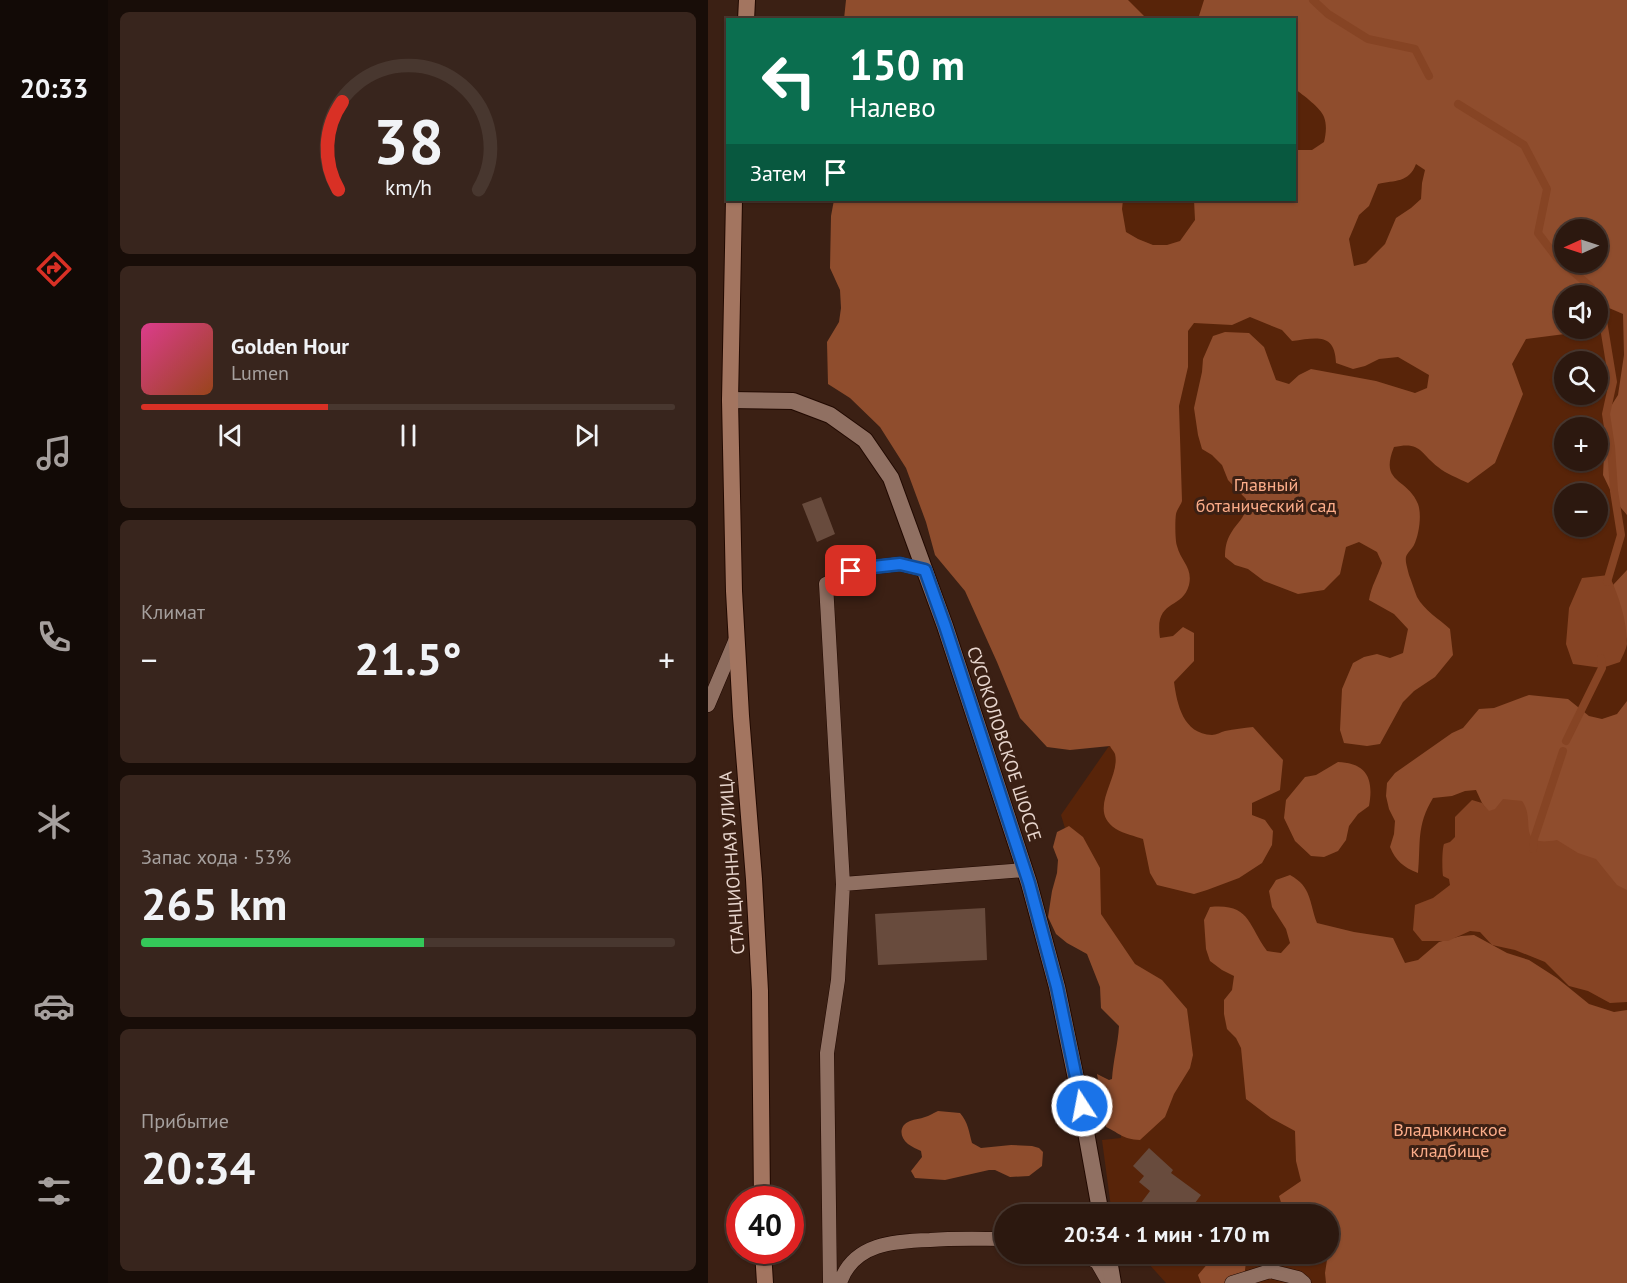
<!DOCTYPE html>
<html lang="ru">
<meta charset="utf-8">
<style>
:root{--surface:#2c180f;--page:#38251d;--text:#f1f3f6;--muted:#a6a09e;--line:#48372f;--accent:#d93025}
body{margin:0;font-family:"PT Sans",sans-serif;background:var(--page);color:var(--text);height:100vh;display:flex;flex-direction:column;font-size:22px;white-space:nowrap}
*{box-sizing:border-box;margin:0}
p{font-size:20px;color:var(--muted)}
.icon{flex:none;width:33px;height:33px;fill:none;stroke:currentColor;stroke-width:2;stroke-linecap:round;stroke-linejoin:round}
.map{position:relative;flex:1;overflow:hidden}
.drawer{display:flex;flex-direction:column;gap:12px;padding:12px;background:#180d08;width:600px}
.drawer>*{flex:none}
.guide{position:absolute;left:18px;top:18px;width:570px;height:183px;border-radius:0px;box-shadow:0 2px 4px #0004,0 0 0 2px var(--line);background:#0b6e4f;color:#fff;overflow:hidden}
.needle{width:39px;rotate:267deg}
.fabs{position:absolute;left:846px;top:219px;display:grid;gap:12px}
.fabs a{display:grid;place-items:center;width:54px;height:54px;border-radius:50%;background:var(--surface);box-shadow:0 2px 4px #0004,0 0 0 2px var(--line);font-size:30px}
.speed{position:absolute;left:18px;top:1186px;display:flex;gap:12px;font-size:30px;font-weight:700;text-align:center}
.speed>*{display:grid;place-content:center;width:78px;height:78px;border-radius:50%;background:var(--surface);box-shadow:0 2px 4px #0004,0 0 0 2px var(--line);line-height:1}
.speed .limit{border:9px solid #d22;background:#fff;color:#111}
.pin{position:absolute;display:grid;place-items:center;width:51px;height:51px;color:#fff;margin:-26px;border-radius:12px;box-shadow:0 3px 9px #0006}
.me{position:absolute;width:66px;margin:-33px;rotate:349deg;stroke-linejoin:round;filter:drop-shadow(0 0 4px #0008)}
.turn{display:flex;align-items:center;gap:21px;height:126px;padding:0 24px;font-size:27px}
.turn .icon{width:78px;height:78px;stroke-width:2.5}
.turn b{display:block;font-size:42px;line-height:51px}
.then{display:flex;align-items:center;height:57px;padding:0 24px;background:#0003;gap:12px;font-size:22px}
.big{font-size:45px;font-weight:600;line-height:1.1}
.drawer .tile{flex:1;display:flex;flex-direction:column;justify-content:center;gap:9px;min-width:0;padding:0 21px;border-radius:9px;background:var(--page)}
.drawer .dial{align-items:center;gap:0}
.dial svg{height:156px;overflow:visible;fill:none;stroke:var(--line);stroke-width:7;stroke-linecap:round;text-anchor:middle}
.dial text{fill:var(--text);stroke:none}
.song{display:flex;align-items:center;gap:18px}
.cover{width:72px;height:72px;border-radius:9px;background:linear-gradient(135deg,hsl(330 70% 55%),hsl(20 70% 35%))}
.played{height:6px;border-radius:3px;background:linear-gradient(90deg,var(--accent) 35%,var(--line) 35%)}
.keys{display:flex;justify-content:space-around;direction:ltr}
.heat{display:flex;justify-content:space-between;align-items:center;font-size:33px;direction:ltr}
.charge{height:9px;border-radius:4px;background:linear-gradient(90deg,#34c759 53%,var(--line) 0)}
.trip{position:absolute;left:286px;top:1204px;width:345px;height:60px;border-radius:30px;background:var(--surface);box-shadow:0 2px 4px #0004,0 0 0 2px var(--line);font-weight:600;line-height:60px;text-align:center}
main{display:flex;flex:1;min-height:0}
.menu{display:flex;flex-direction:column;width:108px;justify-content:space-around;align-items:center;background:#120a06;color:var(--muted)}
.menu .icon{width:42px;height:42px}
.menu .active{color:var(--accent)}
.menu b{font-size:27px;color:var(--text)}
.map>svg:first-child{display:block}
</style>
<main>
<nav class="menu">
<b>20:33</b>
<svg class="icon active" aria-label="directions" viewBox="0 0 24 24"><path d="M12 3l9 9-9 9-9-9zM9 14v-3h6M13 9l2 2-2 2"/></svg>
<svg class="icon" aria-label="music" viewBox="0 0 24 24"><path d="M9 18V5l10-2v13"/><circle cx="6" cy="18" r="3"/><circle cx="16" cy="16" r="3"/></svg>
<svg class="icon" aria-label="phone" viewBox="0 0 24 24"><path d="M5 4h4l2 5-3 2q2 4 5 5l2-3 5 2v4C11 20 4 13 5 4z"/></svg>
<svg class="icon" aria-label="climate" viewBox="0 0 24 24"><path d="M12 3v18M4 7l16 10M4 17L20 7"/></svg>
<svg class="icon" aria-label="car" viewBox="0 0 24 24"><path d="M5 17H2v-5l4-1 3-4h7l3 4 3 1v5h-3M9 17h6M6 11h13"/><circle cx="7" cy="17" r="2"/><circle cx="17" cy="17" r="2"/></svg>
<svg class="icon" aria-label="filters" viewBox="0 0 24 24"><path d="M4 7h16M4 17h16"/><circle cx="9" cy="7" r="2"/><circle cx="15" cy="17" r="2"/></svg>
</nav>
<section class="drawer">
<div class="tile dial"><svg viewBox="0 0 100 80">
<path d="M14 69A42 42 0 1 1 86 69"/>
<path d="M14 69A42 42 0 0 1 16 24" stroke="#d93025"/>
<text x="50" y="56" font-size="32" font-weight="700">38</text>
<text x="50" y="72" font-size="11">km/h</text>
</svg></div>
<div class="tile">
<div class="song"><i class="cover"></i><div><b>Golden Hour</b><p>Lumen</p></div></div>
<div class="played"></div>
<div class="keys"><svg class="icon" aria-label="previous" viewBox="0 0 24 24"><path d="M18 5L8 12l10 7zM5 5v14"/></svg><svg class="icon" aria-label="pause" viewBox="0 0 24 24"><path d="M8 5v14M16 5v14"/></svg><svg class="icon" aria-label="next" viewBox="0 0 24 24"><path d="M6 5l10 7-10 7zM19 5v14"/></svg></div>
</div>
<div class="tile"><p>Климат</p>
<div class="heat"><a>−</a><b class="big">21.5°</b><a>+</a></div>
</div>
<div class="tile"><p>Запас хода · 53%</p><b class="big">265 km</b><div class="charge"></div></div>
<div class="tile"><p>Прибытие</p><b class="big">20:34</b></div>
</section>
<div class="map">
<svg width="919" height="1283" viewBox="0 0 919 1283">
<rect width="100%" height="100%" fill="#3b2014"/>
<!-- green -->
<path fill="#582409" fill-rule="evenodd" d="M185,0H919V1283H458L440,1263L427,1254H621V1215H404L394,1140L413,1138L414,1096L436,1088L353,815L401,746L331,738L303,648L175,200H586V20L184,19ZM856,230H890V262H856ZM856,296H890V328H856ZM856,362H890V394H856ZM856,428H890V460H856ZM856,494H890V526H856Z"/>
<!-- forest -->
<path fill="#8f4d2d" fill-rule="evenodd" d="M138,0H420L439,19H136Z
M496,0H919V515L908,502L895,475L898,414L910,395L916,355L915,314L894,305L890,308V296H856V328L864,329L857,334L818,339L804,364L815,394L787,463L760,483C750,478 738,474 730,467C712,453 713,441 686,447C671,484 699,477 710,504C714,515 711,535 706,545C704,549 699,553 698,557C697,562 700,570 701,575C704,582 706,590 709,597C716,610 731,619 742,629L745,655L727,677L706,691L695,702L672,744L659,746L636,743L632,730L634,689L645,663L656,657L669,654L682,658L695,653L700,629L686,614L661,600C663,586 670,576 674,563L669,552L651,542L638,547L632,574L616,590L590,594L556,581L540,569L527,565L517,557C517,549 518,541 523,533C532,518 538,520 538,499L520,480L514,465L504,455L494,449L490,435L486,408L494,372L495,359L505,336L517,332L541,333L556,347L568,380L581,384L591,375L603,369L668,381L707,393L719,388L721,375L690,357L671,359L657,366L645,369L628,363C627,332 608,338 584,341L574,330L542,317L524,325L486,323L480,331V367L471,406L474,501C473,505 469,509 468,514C467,520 467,540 469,546C473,562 485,567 481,585C474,611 446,598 452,638L465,636L475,627L486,633V661L466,682C469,704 475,734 504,735C508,735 513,732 517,731C526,729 536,728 545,727L575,760L572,790L544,803V815L557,820L565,831L564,845L554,863L531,878L499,890L486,894L449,885L442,873L435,839C427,836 416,834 408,829C378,810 413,778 407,754C406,751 403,749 402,746L362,750L339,747L312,718L289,662L257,591L227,555L218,522L198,468L172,427L142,398L120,384L119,342L131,322L133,308L132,290L122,268L123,216L126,200H415L414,209L418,232L430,239L445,245H459L472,241L487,220L486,200H586L587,148L589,150H604L616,142C618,134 619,125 616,117C613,108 595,95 587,89L586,20L490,19ZM708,164L717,170L714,183L713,199L703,208L688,218L677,244L658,263L646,266L641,239L651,215L661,206L670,184C687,180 701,183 708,164ZM856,230H890V262H856Z
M919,570V641L905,585Z
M821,695L860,699L881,716L894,719L909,714L919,701V898L786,821L774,803L768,790L757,791L744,796L725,798C708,826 713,843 710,873C695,867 688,861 682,847L686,834L687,821L681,809L678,796L679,783L687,773L744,733L755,728L771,709L786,708Z
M630,762C659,763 666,779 661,806L650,814L641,826L638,840L630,851L616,857L603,856L587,841L576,818L578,800L597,777L608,775Z
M361,826L375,837L392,868L393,914L427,964L454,980L479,1009L485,1055L482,1068L466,1094L457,1117L432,1140C414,1139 413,1134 398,1127L389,1074L401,1080L404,1079C405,1061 410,1044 411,1026L393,1008L392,987L379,954L359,943L348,934L340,917L344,891L349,873L350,860L345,847L349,832Z
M582,875C604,887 601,902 609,923L646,932L685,938L697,963L710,960L731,942L753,936L766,935L799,953L821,960L849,978L881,1004L906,1012L919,1010V1283H618L617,1273L619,1260L606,1254H621V1215H581L576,1212L571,1196L593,1181L588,1161L587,1131L563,1118L538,1099L533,1048L528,1038L519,1029L516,1014V1000L524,990L526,976L514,970L502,961L498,949L496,920L502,907C542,903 540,925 559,951L573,953L582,943L578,929L564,907L561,891L568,880Z
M230,1111L252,1113C260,1122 261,1132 264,1143L273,1148L303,1145L324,1146L331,1148L335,1152L334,1166L321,1176L302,1177L287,1170H281L237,1180L207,1178L203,1171L214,1157L213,1151C209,1149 204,1147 200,1144C191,1137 191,1125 202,1121C207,1119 212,1119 217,1117C221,1116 225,1113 230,1111Z
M511,1254H539L536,1278L522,1283H493L490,1275L507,1255Z"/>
<!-- water -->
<path fill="#864424" d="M901,575C911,596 919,621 919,644C918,650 914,657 912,662L894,668L865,664L858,644L861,608L874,578Z
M795,799L814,801C829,821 806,848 849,840L870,853L888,859L909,885L919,890V1002L902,1003L880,991L861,986L837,962L807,950L784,945L772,932L762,931L740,941H714L705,930L707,905L725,898L742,885L741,879L735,876C734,870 734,849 736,844L742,842L747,837V817L764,800L774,803L781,811L787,809Z"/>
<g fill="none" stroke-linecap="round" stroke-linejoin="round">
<!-- stream -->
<path stroke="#864424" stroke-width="8" d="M605,0L620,14L660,39L707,49L721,76
M750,104L816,145L839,189L830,233L849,258L883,287L886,296
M890,305L895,321L905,382L898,414L903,447L906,491L913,535L899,582
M858,741L894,668L893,658
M825,849L826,839L855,751"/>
</g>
<!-- building -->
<path fill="#684b3d" d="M113,497L127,534L109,542L94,504Z
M277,908L279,960L170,965L167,914Z
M441,1148L465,1170L463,1173L493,1195L478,1215H424L442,1191L431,1182L436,1176L425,1166Z"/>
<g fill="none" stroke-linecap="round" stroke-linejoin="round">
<!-- service casing -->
<g stroke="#210901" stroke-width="15">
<path id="service" d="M217,570L192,564L165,567L143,571L118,584L135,884L317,870
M0,705L28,639
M374,1254L389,1262L401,1283
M122,1283L119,1053L130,980L135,884
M132,1283C145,1243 187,1241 222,1240C247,1238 272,1239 297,1239
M524,1283L562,1271L590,1278L596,1283"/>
</g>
<!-- tertiary casing -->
<g stroke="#210901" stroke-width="18">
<path id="tertiary" d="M22,400L85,401L122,415L157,440L183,478L237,626L321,883L349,987L370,1088L393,1215
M400,1254L405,1283"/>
</g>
<!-- secondary casing -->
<g stroke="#210901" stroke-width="18">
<path id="secondary" d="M38,20L39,0
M26,200L22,400L26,591L33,716L46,879L52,991L54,1200
M55,1251L57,1283"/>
</g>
<!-- service -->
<use href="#service" stroke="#907062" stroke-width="14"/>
<!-- tertiary -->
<use href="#tertiary" stroke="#907062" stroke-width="16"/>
<!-- secondary -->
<use href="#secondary" stroke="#a37560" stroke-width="16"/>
</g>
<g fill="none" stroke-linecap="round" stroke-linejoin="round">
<!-- route casing -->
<g stroke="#114b97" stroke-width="15">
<path id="route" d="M143,571L165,567L192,564L217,570L237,626L321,883L349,987L374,1106"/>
</g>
<!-- route -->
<use href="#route" stroke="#1a73e8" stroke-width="10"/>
</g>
<g text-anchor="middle" stroke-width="6" stroke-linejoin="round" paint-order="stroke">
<!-- park labels -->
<g font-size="18" fill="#fbac89" stroke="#3b2014">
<text x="558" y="491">Главный<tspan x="558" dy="21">ботанический сад</tspan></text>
<text x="742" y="1136">Владыкинское<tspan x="742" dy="21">кладбище</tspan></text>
</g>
<!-- street labels -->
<g font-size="18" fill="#e8d6ce" stroke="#3b2014">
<text transform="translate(296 744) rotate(72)" y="6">СУСОКОЛОВСКОЕ ШОССЕ</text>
<text transform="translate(24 863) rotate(-94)" y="6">СТАНЦИОННАЯ УЛИЦА</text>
</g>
</g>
</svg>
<div class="fabs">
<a><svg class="needle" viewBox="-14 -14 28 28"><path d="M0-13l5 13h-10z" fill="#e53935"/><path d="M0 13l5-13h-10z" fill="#a6a09e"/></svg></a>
<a><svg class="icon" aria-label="sound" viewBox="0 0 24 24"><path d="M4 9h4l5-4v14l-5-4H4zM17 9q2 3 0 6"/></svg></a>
<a><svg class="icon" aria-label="search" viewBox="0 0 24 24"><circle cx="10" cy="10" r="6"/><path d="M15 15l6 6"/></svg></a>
<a>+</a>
<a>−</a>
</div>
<div class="speed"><div class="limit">40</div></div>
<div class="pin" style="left:143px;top:571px;background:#d93025"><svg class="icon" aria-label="arrive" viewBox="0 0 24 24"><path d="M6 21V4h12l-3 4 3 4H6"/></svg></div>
<svg class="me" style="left:374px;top:1106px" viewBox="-20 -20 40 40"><circle r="17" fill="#1a73e8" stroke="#fff" stroke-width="3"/><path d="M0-11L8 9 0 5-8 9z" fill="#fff"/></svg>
<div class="trip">20:34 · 1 мин · 170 m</div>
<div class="guide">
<div class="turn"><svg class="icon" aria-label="left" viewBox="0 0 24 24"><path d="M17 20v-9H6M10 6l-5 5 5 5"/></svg><div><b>150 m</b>Налево</div></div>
<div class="then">Затем<svg class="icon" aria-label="arrive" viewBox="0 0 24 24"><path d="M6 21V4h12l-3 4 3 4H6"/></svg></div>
</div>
</div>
</main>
